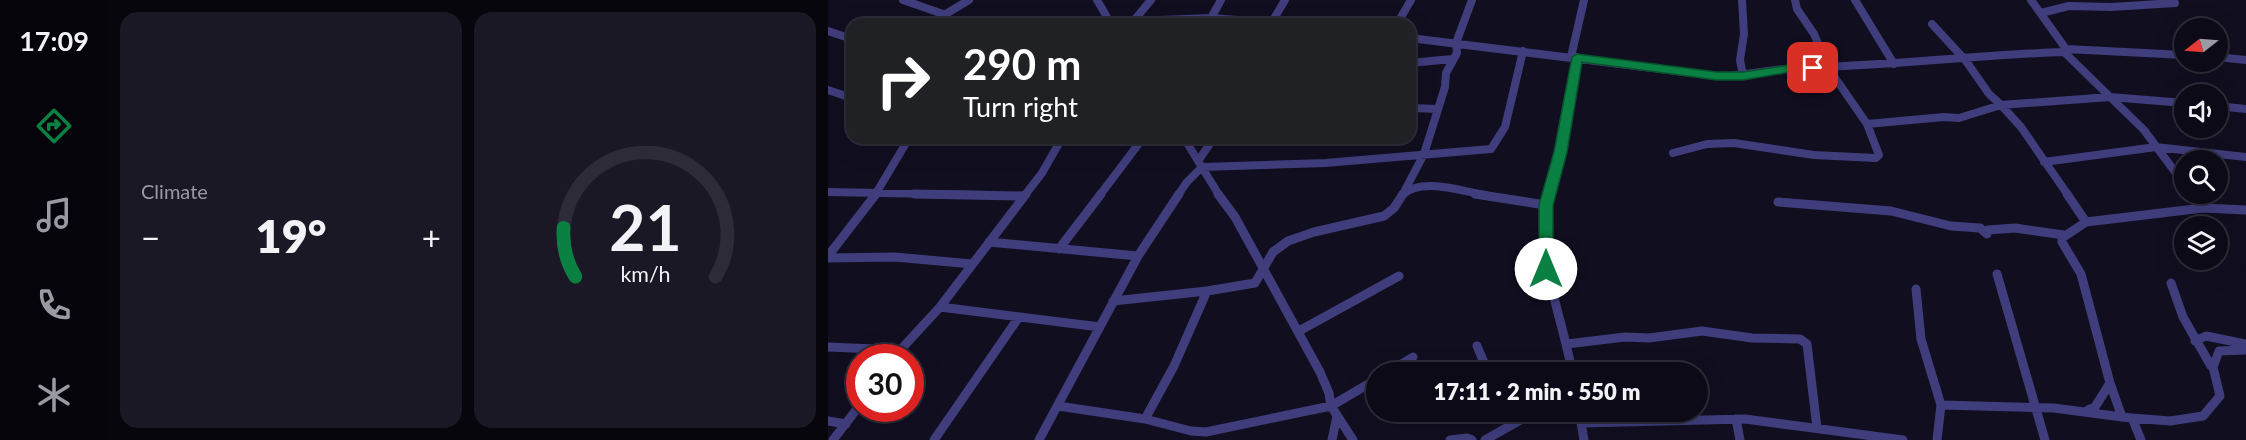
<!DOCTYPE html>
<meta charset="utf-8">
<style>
:root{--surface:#0d0a18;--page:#1b1825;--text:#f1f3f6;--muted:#9a9aa2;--line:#2d2b37;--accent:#0b8043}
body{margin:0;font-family:Lato,sans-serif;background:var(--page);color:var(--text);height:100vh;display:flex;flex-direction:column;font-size:22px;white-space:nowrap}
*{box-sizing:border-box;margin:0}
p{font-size:20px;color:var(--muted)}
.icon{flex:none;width:33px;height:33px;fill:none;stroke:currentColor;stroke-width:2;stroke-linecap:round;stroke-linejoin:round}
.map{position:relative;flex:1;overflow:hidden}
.panel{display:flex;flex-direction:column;gap:12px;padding:12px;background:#07060d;width:720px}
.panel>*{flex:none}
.top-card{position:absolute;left:18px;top:18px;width:570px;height:126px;border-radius:18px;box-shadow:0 6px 24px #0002,0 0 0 2px var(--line);background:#202124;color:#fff;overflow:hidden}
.needle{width:39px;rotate:253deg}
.fabs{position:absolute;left:1346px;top:18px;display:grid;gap:12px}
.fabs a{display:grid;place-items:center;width:54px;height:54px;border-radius:50%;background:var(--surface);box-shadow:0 6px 24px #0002,0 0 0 2px var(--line);font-size:30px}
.speed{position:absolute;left:18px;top:344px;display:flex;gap:12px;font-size:30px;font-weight:700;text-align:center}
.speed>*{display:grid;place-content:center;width:78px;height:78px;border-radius:50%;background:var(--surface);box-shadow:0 6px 24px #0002,0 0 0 2px var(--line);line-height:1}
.speed .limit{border:9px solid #d22;background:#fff;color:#111}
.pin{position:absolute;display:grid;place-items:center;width:51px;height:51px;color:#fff;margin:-26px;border-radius:12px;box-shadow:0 3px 9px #0006}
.me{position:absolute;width:66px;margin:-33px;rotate:0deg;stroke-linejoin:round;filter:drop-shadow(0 0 4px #0008)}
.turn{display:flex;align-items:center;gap:21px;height:126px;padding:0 18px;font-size:27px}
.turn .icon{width:78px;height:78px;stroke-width:2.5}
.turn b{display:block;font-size:42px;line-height:51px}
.big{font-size:45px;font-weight:800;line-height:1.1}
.panel .card{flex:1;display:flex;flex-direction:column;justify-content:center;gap:9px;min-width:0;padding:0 21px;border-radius:18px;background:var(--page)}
.panel .dial{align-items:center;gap:0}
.dial svg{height:156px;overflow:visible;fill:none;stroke:var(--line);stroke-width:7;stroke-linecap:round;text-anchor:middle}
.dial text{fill:var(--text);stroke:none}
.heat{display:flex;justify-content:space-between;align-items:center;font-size:33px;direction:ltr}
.panel .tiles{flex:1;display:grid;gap:12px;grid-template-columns:repeat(2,1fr)}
.trip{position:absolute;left:538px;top:362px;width:342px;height:60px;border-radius:30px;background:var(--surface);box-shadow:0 6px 24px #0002,0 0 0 2px var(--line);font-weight:800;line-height:60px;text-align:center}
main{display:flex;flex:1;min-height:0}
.dock{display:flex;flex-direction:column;width:108px;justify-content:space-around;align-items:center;background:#05040a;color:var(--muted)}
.dock .icon{width:42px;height:42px}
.dock .selected{color:var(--accent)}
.dock b{font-size:27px;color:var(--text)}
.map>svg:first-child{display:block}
</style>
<main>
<nav class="dock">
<b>17:09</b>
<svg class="icon selected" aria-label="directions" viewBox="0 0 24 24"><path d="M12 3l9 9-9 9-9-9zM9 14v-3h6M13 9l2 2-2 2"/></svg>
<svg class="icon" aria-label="music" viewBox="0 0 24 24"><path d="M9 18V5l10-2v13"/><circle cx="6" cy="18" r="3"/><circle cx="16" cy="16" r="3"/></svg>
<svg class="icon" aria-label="phone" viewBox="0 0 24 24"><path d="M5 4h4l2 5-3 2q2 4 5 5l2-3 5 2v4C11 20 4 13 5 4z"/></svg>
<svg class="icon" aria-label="climate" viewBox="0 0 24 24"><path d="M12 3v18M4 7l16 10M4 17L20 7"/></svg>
</nav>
<section class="panel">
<div class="tiles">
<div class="card"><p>Climate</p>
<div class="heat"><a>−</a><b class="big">19°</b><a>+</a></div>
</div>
<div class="card dial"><svg viewBox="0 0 100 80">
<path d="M14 69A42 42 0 1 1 86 69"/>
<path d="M14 69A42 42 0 0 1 8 44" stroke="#0b8043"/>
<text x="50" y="56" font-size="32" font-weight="700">21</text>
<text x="50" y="72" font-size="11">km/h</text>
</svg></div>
</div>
</section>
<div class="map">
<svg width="1418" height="440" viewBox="0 0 1418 440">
<rect width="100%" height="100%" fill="#110e20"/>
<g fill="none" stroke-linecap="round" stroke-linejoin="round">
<!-- minor-far1 -->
<path stroke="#3f3d7c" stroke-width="8" d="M75,0L115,14
M269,0L283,24
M914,0L916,34L912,60L915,76
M1027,0L1066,64
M1203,0L1238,49
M1213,13L1241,6L1283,7L1347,3
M383,18L393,0
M305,21L383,18L463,24
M444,22L457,0
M101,24L141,0
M303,24L323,0
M569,24L583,0
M1104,24L1138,61L1161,94L1173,105L1282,97L1356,103
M0,31L24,39
M582,38L889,76C917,76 943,69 971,68C1059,66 1147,55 1236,52L1238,49L1356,55
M1236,52L1316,130L1356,184
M743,57L756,0
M1389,57L1418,60
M582,63L624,59
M0,90L24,98
M1389,106L1418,109
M582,108L610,109
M1039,124L1116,117L1131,118L1173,105L1193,127L1240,195
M356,138L391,195
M845,153L879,144L906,143L986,155L1048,158L1051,155L1039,124L1001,69L986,34L969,9L967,0
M370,161L386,138
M1216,162L1328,147L1418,157
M577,190L596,154L617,87L618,73L629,53L628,43L644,0
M0,192L160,195
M47,195L81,138
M197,195L214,173L234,138
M272,195L315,138
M350,195L359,182L374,167L497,163L663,149L677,127L695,51
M574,195C594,177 632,191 657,195
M721,195L732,152L749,57"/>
<!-- minor -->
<path stroke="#3f3d7c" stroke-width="9" d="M86,194L196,196
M390,194L407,217L492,372L501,393L503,406L525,440
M647,194L718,205
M721,194C705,254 734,314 744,372
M1239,194L1258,222
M950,202L1063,211L1123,226L1152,228L1159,234L1160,230L1187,228L1236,235
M1375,208L1418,210
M161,242L310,256
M231,249L273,194
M0,256L48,194
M0,258L67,257L144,264
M1169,274L1217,440
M1343,283L1355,317L1383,366
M1088,289L1093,339L1113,405
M285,301L379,291
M112,307L272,327
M471,331L571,276
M1367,341L1378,336L1418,344
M739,344L797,337L821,338L874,331L924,338L972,339L979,344L989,428
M649,346L660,372
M0,347L71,350
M66,357L112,307L198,194
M560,372L585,357
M230,406L317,419L363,431L378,432L503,406L549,379
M1260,410L1267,407L1282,383
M751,411L756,440
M1304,418L1342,421L1375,416L1392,396L1385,367L1391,351L1418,350
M317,419L346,366L379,291L427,283L445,252L460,241L486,232L556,216L566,208L575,194
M908,419L912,440
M0,421L18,424
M754,423L917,419L1075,440
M5,440L32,405
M106,440L191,317
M211,440L310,256L351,194
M504,440L509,416
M622,440L639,438L644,440
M657,440L696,418L722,411
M1109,440L1113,405L1226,408L1294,417
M1313,440L1304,418L1294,417L1282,383L1253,274L1234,242V238L1258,222L1375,208L1363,194"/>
</g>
<!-- route -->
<path fill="#0b8043" stroke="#07532c" stroke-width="1.5" d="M749,54L889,72H915L969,64H985L991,68L985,72L969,71L915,80H889L754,62L739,152L725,205V269L723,274H713L711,269V205L726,152L744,57Z"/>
</svg>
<div class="fabs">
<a><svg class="needle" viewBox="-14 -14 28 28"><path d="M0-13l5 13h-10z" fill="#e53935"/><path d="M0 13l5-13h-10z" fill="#9a9aa2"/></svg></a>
<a><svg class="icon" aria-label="sound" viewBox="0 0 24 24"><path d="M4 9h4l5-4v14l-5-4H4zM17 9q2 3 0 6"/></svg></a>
<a><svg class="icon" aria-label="search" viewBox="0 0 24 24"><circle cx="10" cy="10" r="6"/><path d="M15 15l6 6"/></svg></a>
<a><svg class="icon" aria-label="layers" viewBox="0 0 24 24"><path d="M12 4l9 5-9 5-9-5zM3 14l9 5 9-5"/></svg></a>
</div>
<div class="speed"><div class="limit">30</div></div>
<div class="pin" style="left:985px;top:68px;background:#d93025"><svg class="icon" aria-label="arrive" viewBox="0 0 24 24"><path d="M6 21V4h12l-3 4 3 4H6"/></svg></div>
<svg class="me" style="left:718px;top:269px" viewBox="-20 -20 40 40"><circle r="19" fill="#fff"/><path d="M0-13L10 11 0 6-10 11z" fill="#0b8043"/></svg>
<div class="trip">17:11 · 2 min · 550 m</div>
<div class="top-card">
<div class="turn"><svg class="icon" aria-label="right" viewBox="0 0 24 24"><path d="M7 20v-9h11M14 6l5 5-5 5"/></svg><div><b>290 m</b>Turn right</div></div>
</div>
</div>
</main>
